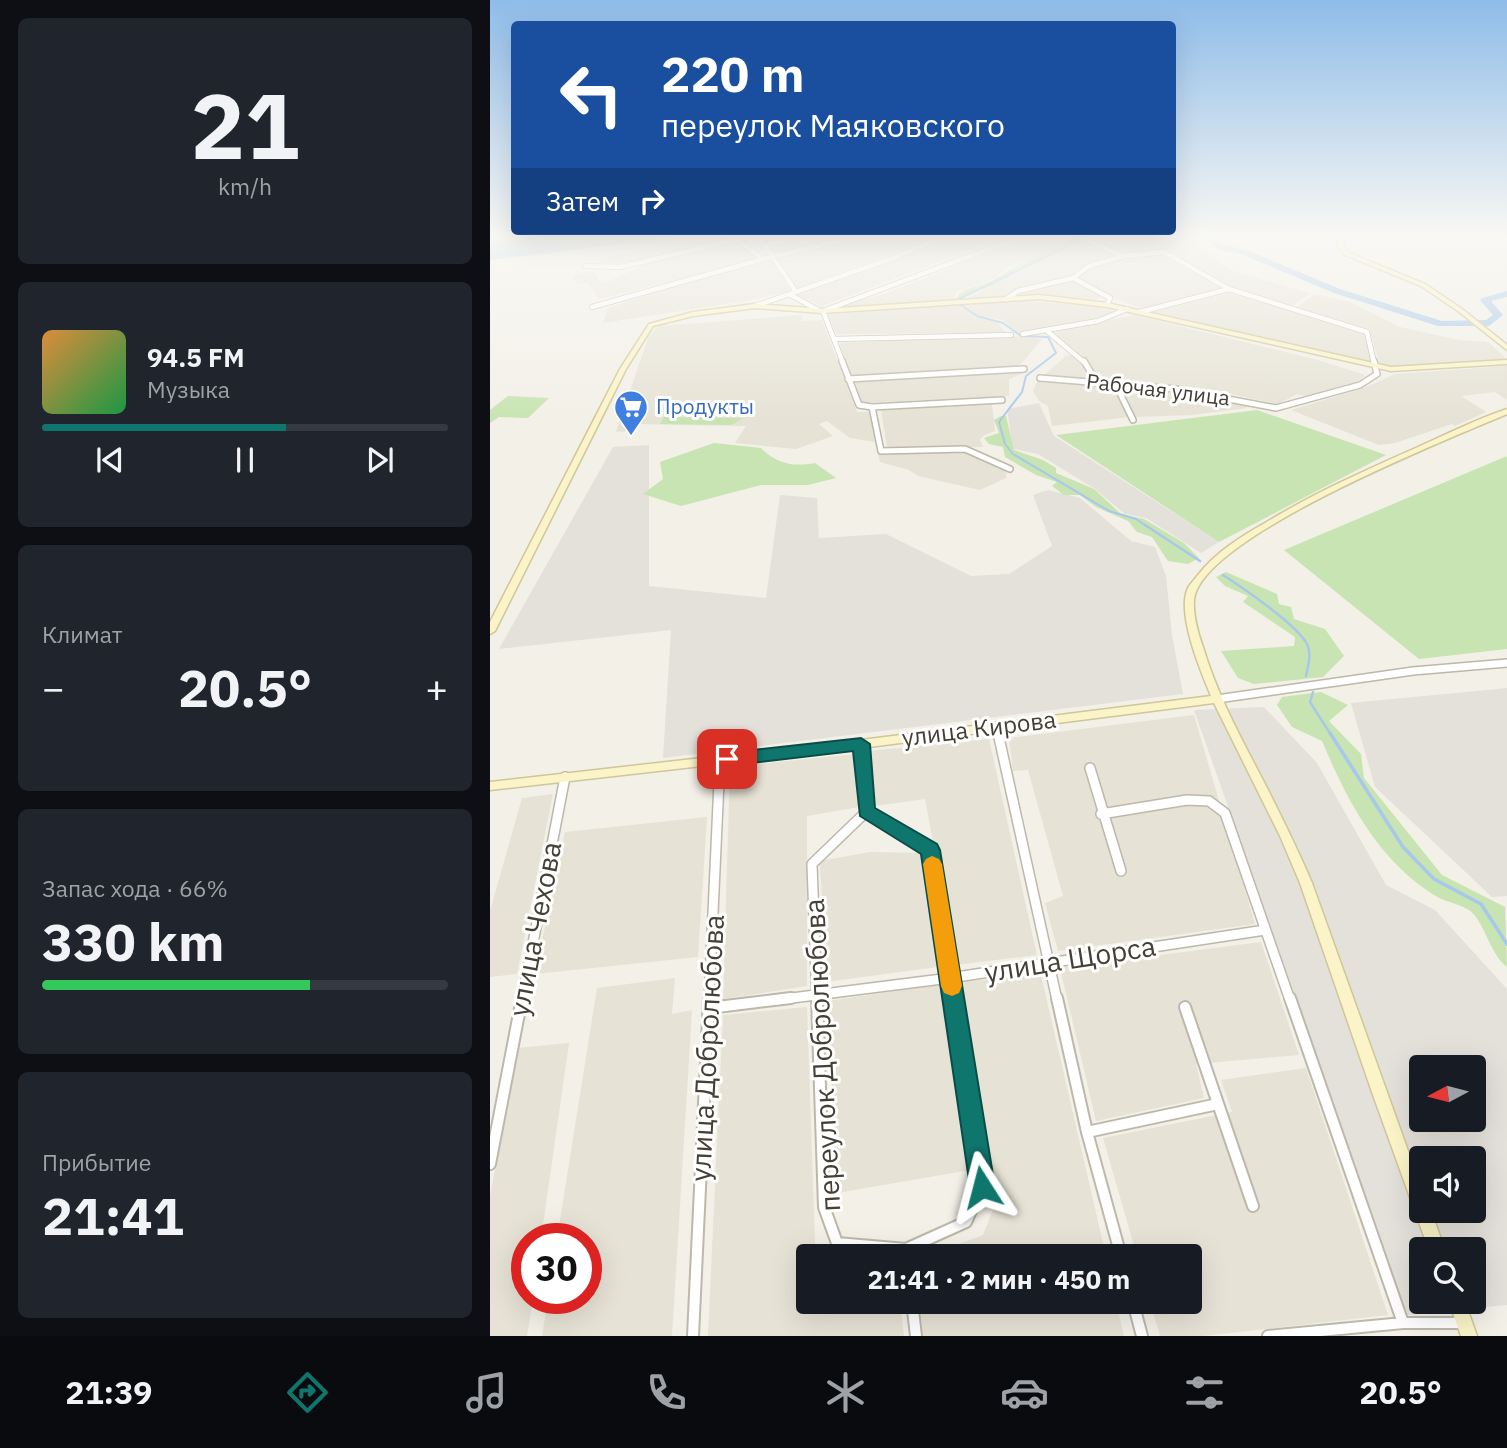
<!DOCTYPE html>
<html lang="ru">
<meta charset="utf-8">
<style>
:root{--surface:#171b24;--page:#20242c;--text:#f1f3f6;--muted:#9ea1a6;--line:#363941;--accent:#0f766e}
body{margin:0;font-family:"IBM Plex Sans",sans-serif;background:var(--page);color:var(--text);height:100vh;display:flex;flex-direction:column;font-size:26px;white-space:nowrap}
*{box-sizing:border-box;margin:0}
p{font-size:23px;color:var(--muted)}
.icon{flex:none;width:38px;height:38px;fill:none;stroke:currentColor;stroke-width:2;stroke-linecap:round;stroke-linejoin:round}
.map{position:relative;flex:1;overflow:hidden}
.drawer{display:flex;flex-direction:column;gap:18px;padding:18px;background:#0d0f14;width:490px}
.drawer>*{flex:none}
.guide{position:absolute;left:21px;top:21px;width:665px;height:214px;border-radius:7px;box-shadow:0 7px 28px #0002;background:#1a4fa0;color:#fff;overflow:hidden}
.needle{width:46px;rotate:263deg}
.controls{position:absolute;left:919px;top:1055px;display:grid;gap:14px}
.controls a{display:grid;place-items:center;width:77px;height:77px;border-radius:7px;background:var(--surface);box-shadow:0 7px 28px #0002;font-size:35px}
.speed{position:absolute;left:21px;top:1223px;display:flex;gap:14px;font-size:35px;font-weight:700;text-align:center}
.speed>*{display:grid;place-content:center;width:91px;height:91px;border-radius:50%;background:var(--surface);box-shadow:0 7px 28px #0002;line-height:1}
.speed .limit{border:10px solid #d22;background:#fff;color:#111}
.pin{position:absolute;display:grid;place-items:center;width:60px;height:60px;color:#fff;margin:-30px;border-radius:14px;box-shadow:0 4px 10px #0006}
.me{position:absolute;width:77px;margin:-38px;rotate:351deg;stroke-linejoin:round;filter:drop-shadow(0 0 5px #0008)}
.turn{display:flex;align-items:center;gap:24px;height:147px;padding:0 35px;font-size:32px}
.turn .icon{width:91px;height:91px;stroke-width:2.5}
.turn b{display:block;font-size:49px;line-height:60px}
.then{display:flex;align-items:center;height:66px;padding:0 35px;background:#0003;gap:14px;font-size:26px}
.big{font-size:52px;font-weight:700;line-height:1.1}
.drawer .tile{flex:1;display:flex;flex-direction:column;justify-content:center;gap:10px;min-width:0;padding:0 24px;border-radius:10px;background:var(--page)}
.drawer .dial{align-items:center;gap:0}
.dial b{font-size:91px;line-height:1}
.song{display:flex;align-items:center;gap:21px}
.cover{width:84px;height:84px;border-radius:10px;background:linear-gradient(135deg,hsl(30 70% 55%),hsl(140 70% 35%))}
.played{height:7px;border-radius:4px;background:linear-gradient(90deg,var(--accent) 60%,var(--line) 60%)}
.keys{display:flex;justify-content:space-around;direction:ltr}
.heat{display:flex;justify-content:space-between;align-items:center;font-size:38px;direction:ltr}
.charge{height:10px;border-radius:5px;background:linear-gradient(90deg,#34c759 66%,var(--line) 0)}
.trip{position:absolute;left:306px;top:1244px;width:406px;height:70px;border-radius:7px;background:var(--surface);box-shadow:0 7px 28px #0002;font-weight:700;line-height:70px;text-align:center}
.tab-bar{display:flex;height:112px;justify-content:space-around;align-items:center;background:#090b0e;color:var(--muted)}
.tab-bar .icon{width:49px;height:49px}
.tab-bar .selected{color:var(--accent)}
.tab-bar b{font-size:32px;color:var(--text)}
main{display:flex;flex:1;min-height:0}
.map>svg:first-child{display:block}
</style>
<main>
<section class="drawer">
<div class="tile dial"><b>21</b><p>km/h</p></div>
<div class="tile">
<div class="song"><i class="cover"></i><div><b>94.5 FM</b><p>Музыка</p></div></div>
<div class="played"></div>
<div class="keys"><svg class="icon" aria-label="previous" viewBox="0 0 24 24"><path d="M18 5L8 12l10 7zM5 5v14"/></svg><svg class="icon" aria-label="pause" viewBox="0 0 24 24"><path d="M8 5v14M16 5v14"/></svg><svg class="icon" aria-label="next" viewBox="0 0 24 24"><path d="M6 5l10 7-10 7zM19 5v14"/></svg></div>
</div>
<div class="tile"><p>Климат</p>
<div class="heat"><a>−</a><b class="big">20.5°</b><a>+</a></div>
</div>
<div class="tile"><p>Запас хода · 66%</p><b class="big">330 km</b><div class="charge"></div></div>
<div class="tile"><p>Прибытие</p><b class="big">21:41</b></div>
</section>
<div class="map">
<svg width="1017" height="1336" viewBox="0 0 1017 1336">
<rect width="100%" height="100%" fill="#f2f0e7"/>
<!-- residential -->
<path fill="#e6e2d5" d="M243,234L247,237L130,265L108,262L120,256Z
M264,234H374L289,256L258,235Z
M380,234H455L308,288L287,259Z
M462,234H522L332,306L306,295L401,261Z
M547,234H594L519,267L497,282L467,291L463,300L357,308L354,305L397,293Z
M615,234H687L703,239L676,250L633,255L598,239Z
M243,239L270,259L109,299L98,283L86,284L82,275L104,271L112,284L164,261Z
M595,240L628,255L596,265L581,277L512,296L476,299L564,252Z
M707,241L728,262L742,271L820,293L801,307L746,290L680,253Z
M671,252L734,288L654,309L623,298L587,277L600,268L617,263Z
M276,262L284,263L300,291L255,301L113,323L118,308L183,286Z
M582,279L611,296L607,300L529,294Z
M741,292L873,332L883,358L881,363L665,312Z
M825,294L860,302L910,327L969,340L998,342L1017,359L899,367L890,365L880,332L805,308Z
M529,300L601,306L627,312L606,319L528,333L513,320L487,315L473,304Z
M467,304L490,318L506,321L516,333L346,334L338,315Z
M312,315V321L332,320L367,412H380L385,442L360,438L337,421L329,424L343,436L306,449L245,443L256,426L143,424L142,431L126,432L158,338L168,326Z
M644,315L828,360L875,375L863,385L821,397L807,394L788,404L716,389L612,380L564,332Z
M513,335L552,339L529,366L361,377L349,343Z
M577,355L586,356L600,376L598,379L553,376Z
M1017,366V400L1005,392L971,396L996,412L965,426L962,424L905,443L889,445L801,410L874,388L905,374Z
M518,370L534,373L519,379V396L371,403L361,380Z
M548,379L623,385L639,417L562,426L558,406L549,401L543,391Z
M632,389L715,395L756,403L757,408L702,415L644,417Z
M502,404L505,431L493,436L490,440L493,447L397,448L391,410Z
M462,451L478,452L517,470L516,478L490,490L428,476L419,470L390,462L388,453Z
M704,715L765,924L568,951L555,903L573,896L538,770L523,771L519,738Z
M499,739L547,955L466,965L435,799L385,806L378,751Z
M366,754L369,807L317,816V986L233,999L240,767Z
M63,794L27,974L0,977V911L32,798Z
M217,817L208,957L45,974L75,832Z
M380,852L433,853L447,967L336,982L330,861Z
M771,942L809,1055L706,1064L714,1098L606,1121L570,968Z
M551,975L616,1256H436L493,1235L507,1199L469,982Z
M185,978L182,1014L202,1010L182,1336H52L58,1299L96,1298V1239H67L107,988Z
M452,984L480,1170L347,1193L338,1001Z
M317,1007L325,1243L338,1256H318V1302H410L414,1336H218L233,1015Z
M79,1043L51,1239H37V1298L43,1299L37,1336H0V1196L28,1048Z
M816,1068L898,1315L713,1336H670L660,1302H700V1256H647L613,1138L742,1112L731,1080Z
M429,1302H626L634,1336H433Z"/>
<!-- industrial -->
<path fill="#e4e1db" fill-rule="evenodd" d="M549,403L564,436L729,542L711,553L656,518L635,514L605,489L548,454L523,449L517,409Z
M159,445V586L276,598L290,495L327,498L329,538L396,534L481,576L519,574L562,546L543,495L558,490L590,498L641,541L665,547L676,576L682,635L693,694L173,758L181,630L9,649L123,447Z
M1017,688V896L1002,897L885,787L861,703Z
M774,707L827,763L896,885L945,910L1017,989V1305L917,1315L704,710ZM931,1068H984V1120H931ZM931,1158H984V1211H931ZM931,1250H984V1302H931Z"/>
<!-- green -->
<path fill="#c8e4b2" d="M598,234H608L564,251L504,285L465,300C474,285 490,288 503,280C532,263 566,243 598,234Z
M18,396L59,398L38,418L9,417L0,423V410Z
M767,410L896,455L729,542L566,435Z
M511,416H516L524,450L553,460L566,468V473L604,489L631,514L654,519L694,543L709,558L698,564L678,561L662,537L647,532L638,521L606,507L590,495H574L562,486L567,482L546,475L515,457L513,447L499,444L494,438L509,433L504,420Z
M174,417L253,418L241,425L170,424Z
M224,443L271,448C287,464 303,467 325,463L346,478L318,485H271L191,506L153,494L173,479L170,462Z
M1017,456V649L929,659L794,550Z
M736,572L787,594L789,604L801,607L804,619L835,629L854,656L833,677L764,684L748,678L731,651L804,646L805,637L753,602L758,596L735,586L726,577Z
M831,692L858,705L839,721L871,754L874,778L952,875L1015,907L1017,967C999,953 994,920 979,910C968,903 954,902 944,895C887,859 857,800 832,741L802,727L787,705L792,697Z"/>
<!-- water -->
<path fill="#a7c8eb" d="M0,234H212L0,260Z"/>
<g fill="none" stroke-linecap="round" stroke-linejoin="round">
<!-- stream-far2 -->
<path stroke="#a7c8eb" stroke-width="2" d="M469,299L603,234
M471,305L487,316L513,323L531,336L558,337L566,353L536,376L532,392L509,422L515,444L523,454L619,511L646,519L658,527"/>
<!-- stream-far1 -->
<path stroke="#a7c8eb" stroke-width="2.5" d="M655,525L710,561
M733,575C753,588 806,624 817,644C822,654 818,666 816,676
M823,692L820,702L841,735"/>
<!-- stream -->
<path stroke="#a7c8eb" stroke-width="3.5" d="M840,733L913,847L944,879L991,904L1017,944"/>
<!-- river -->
<path fill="#a7c8eb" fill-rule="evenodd" d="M710,234H719L734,245L757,250L850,289L952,321L996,320L1003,315L990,300L992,298L1017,291V297L1001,301L1013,315L999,326H948L844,293L751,254L728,249Z"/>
<!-- street-far4 casing -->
<g stroke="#bdb8aa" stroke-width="6">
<path id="street-far4" d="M245,238L273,259
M597,240L633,256
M275,245L294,241L283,234
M95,266L131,267L257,237L275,245L306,292
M583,278L620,298L617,305
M299,294L328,310
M516,299L528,291L583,278L599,266L634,256L674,252L739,289L877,332L884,363
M265,306L406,257L458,234
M102,307L273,259L377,234
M650,312L739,289
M557,331L595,363
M533,334L608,321L637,309
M344,339L521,335
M353,363L333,311L539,234"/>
</g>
<!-- street-far3 casing -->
<g stroke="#bdb8aa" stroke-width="8">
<path id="street-far3" d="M352,361L369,405L382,407L512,400
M594,361L606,381
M550,378L685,389L786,408L870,385L887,374L884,361
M358,379L534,369
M626,385L643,420
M382,407L391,451L475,449L520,469"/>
</g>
<!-- street-far2 casing -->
<g stroke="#bdb8aa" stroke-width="10">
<path id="street-far2" d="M727,699L923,671L1017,663
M506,726L508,735"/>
</g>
<!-- street-far1 casing -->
<g stroke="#bdb8aa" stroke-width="12">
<path id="street-far1" d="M508,733L567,1000
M371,744L377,811L440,850L463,1000
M600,768L631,871
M611,814L697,800L719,801L735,813L800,1000
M32,1000L75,777
M219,1000L230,760
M286,1000L460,978L775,930
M327,1000L322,864L377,811"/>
</g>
<!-- street casing -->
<g stroke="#bdb8aa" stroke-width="14">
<path id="street" d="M327,998L334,1207L347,1243L416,1249L417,1256
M567,998L597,1132L631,1256
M800,998L913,1323
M695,1007L763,1206
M219,1008L301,998
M597,1132L728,1104
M0,1164L32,998
M416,1249L476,1222L492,1187L463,998
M422,1302L426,1336
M643,1302L652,1336
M203,1336L219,998
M778,1336L913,1323H973"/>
</g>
<!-- secondary casing -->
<g stroke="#cfc699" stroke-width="3">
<path id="secondary" d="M852,234H857L853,243L857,252L935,284L972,309L1017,345V350L968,311L931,286L853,254L847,243Z
M549,295L617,303L901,367L1017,360V364L901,371L617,307L549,299L333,313L265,308L203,316L163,326L136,369L5,631L0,634V622L130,369L159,324L203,312L265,304L333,309Z
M1017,409V414C959,439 710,537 704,600C703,616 708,633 713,647C728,698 755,745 779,792C794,822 809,852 822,883L931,1187V1211H941L955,1250H939L883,1095L810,883L790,836L724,703L371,748L0,790V782L371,740L721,696C711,672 686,613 698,588C700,584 705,579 708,575C725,553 750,537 775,523C824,493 876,470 928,447C957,434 987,419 1017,409Z
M959,1302H975L987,1336H971Z"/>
</g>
<!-- street-far4 -->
<use href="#street-far4" stroke="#fff" stroke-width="4.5"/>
<!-- street-far3 -->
<use href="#street-far3" stroke="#fff" stroke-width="5"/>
<!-- street-far2 -->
<use href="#street-far2" stroke="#fff" stroke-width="7"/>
<!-- street-far1 -->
<use href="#street-far1" stroke="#fff" stroke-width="9"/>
<!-- street -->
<use href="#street" stroke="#fff" stroke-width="10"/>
<!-- secondary -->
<use href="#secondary" fill="#fbf4c8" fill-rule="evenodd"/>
</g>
<!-- sky -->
<linearGradient id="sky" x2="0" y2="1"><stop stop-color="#8ebce9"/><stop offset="0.56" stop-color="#f9f8f4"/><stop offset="1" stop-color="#f9f8f4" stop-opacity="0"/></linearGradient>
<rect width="1017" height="421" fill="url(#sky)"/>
<!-- route -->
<path fill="#0f766e" stroke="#0a4d48" stroke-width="2" d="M371,738L380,744L385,808L447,844L450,850L505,1187L501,1196L492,1199L483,1196L480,1187L431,854L370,816L363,751L237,766L228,759L237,753Z"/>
<!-- slow -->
<path fill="#f59e0b" d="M442,856L449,859L452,864L472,986L469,993L462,996L454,993L451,986L433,864L436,859Z"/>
<!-- icons -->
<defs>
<g id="supermarket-pin" transform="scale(1.75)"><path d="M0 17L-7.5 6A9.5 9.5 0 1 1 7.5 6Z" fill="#3f7fe0" stroke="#fff"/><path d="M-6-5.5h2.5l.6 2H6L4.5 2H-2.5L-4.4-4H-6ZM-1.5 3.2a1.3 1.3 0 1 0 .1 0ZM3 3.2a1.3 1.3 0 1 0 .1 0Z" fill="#fff"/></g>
</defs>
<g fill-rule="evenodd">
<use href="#supermarket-pin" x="141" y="407"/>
</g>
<g text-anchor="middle" stroke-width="6" stroke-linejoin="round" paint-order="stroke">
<!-- far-street labels -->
<g font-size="21" fill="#444036" stroke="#fff">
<text transform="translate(668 390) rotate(7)" y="7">Рабочая улица</text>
</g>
<!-- far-shop labels -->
<g font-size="21" fill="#366cbe" stroke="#fff" text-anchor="start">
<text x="166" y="414">Продукты</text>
</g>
<!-- street labels -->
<g font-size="24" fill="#444036" stroke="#fff">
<text transform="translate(489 729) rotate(-7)" y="8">улица Кирова</text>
</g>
<!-- near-street labels -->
<g font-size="28" fill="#444036" stroke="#fff">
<text transform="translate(45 929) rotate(-79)" y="10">улица Чехова</text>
<text transform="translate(580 959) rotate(-9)" y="10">улица Щорса</text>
<text transform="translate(217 1048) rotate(-87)" y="10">улица Добролюбова</text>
<text transform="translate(332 1055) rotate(-93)" y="10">переулок Добролюбова</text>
</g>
</g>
</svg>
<div class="controls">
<a><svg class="needle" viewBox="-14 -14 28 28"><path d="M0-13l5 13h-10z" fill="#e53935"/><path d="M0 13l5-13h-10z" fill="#9ea1a6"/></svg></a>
<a><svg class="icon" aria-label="sound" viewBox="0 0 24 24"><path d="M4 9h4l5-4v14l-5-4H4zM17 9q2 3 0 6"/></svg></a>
<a><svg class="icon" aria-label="search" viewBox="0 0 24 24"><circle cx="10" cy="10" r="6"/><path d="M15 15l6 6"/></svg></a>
</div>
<div class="speed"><div class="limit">30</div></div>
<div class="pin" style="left:237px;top:759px;background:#d93025"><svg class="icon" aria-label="arrive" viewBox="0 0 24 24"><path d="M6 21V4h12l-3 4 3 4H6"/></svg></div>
<svg class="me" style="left:492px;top:1187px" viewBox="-20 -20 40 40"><path d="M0-17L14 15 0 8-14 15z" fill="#0f766e" stroke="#fff" stroke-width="4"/></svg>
<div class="trip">21:41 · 2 мин · 450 m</div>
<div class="guide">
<div class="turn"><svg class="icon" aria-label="left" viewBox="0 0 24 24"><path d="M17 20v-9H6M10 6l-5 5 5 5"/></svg><div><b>220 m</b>переулок Маяковского</div></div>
<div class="then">Затем<svg class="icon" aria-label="right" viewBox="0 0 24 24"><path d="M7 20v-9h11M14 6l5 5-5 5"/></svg></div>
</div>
</div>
</main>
<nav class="tab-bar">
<b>21:39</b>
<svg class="icon selected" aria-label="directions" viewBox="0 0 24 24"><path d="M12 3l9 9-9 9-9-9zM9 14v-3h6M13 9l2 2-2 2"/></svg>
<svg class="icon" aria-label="music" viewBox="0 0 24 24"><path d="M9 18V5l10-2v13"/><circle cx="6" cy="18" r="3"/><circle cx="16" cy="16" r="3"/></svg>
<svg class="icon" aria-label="phone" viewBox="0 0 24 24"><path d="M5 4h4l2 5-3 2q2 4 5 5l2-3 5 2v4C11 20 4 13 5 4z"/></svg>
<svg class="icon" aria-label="climate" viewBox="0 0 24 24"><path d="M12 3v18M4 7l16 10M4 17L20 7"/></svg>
<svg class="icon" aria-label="car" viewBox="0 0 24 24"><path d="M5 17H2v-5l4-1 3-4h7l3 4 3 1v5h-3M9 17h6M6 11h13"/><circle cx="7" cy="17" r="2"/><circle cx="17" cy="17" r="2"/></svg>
<svg class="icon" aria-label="filters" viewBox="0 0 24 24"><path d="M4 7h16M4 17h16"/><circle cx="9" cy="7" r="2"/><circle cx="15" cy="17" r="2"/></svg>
<b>20.5°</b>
</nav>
